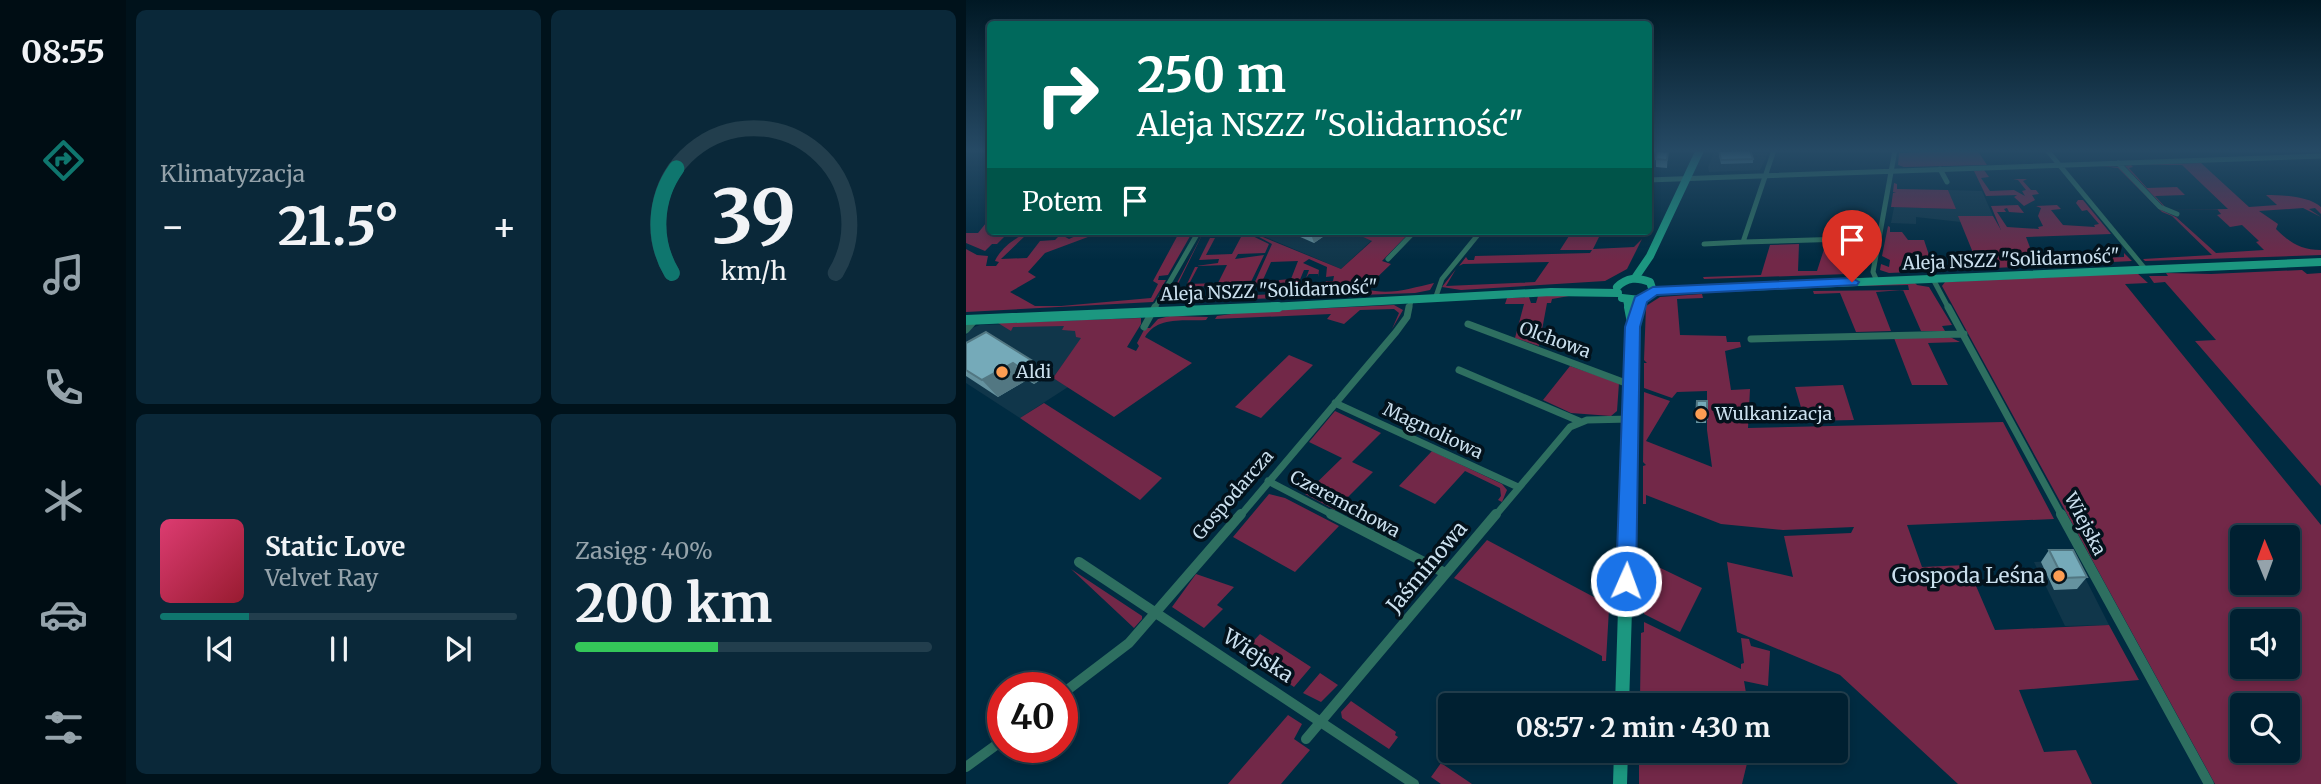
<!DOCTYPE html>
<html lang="pl">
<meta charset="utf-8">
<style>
:root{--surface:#002031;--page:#0a2839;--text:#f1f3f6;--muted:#95a3ab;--line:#223e4d;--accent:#0f766e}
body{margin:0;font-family:Merriweather,serif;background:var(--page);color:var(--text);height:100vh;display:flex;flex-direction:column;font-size:26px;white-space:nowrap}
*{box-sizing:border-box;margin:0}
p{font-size:23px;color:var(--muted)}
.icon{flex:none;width:38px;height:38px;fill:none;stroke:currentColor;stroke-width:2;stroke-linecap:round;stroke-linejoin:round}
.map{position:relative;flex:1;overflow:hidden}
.details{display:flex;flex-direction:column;gap:10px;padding:10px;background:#00121b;width:840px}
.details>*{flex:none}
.guide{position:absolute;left:21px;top:21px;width:665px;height:214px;border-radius:7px;box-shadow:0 4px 10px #0003,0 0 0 2px var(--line);background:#00695c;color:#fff;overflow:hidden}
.needle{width:46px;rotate:359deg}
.buttons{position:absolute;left:1264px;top:525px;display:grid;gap:14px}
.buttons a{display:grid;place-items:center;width:70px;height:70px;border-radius:7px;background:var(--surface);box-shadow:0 4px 10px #0003,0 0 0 2px var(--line);font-size:35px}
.speed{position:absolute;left:21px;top:672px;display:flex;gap:14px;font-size:35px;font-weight:700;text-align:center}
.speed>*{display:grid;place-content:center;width:91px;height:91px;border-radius:50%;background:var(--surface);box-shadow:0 4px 10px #0003,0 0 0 2px var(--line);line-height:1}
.speed .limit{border:10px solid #d22;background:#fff;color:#111}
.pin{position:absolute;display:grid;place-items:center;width:60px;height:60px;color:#fff;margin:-72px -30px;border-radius:50% 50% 50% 0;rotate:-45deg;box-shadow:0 0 7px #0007}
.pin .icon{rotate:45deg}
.me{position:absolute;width:77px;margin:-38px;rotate:2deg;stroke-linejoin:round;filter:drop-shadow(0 0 5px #0008)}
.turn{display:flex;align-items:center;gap:24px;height:147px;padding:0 35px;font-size:32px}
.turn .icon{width:91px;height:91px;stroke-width:2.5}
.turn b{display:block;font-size:49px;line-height:60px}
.then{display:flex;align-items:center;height:66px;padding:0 35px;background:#0003;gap:14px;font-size:26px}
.big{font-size:52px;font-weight:700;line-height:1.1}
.details .card{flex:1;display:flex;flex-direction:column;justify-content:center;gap:10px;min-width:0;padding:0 24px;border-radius:10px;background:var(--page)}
.details .dial{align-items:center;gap:0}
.dial svg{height:182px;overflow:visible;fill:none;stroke:var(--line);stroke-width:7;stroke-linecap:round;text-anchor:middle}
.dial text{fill:var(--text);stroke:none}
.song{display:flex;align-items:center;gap:21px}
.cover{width:84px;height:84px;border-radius:10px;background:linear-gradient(135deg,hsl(340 70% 55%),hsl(350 70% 35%))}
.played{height:7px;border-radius:4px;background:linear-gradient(90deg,var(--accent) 25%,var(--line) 25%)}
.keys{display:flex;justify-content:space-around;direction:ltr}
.heat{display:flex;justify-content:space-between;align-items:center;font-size:38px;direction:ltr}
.charge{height:10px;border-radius:5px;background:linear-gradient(90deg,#34c759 40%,var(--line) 0)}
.details .tiles{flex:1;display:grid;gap:10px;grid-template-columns:repeat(2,1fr)}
.trip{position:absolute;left:472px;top:693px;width:410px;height:70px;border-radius:7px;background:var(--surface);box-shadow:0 4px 10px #0003,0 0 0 2px var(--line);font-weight:700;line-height:70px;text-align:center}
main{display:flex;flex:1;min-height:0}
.tab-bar{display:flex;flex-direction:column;width:126px;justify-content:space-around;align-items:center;background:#000d14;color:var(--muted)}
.tab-bar .icon{width:49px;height:49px}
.tab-bar .selected{color:var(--accent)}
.tab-bar b{font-size:32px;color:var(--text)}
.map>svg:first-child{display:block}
</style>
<main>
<nav class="tab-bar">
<b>08:55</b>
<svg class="icon selected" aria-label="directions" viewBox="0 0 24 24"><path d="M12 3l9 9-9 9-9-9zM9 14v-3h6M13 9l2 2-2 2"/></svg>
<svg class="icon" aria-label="music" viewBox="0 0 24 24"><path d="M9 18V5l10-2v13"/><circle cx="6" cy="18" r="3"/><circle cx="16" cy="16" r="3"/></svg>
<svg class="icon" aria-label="phone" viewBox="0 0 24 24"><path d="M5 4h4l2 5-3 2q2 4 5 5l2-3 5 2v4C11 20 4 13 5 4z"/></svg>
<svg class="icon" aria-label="climate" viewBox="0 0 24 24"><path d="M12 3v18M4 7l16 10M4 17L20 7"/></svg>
<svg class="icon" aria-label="car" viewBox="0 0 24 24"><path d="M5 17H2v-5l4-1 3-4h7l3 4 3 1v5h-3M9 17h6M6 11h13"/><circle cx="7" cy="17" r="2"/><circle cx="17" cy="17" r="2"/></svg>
<svg class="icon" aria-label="filters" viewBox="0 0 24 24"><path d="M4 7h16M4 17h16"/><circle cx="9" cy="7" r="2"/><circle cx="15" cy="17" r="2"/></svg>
</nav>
<section class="details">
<div class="tiles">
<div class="card"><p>Klimatyzacja</p>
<div class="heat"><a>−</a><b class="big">21.5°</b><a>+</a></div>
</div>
<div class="card dial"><svg viewBox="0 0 100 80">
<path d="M14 69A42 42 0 1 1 86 69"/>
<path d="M14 69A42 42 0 0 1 16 23" stroke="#0f766e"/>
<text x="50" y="56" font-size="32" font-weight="700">39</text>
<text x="50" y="72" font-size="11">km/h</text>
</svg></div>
<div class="card">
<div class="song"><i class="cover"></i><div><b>Static Love</b><p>Velvet Ray</p></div></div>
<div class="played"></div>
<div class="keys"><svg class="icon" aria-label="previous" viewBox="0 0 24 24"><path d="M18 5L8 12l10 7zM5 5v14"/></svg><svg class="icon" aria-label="pause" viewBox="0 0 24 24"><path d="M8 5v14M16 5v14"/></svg><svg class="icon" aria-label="next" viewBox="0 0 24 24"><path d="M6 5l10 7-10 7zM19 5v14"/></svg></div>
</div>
<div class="card"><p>Zasięg · 40%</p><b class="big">200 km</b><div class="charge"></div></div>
</div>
</section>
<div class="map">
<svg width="1355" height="784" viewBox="0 0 1355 784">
<rect width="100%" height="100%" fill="#002b41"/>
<!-- built -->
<path fill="#10364a" d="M803,152L794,170L743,172L742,167L748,153Z
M982,190L1016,191L1027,216H993L995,222L950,217V224L925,223L928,207L989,209Z
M285,231H384L406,240L375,269Z
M128,321L87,378L102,387L54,418L0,383V335L6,328L14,325Z
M1110,560L1143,625L1099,626L1068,562Z"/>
<!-- green -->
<path fill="#722848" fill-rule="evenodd" d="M1011,150L1021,165L938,167L932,165L933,153Z
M1235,163L1283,207L1311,205L1300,195C1316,195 1343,196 1355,207V214L1349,208L1343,209L1355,217L1337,208L1293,211L1312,224L1310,229C1324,243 1335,250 1355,250V255L1179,261L1177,259L1246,255L1206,216L1196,212L1152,168L1136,166L1154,167L1195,210L1210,217L1250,253L1298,250L1290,242L1293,241L1276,225L1264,227L1251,215L1255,214L1251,209L1201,210L1159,166L1165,165L1167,167L1163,168L1181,188L1211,187L1219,195L1189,196L1202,210L1262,209L1216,165H1171Z
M1018,170L1023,177L1015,178L1024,191L1048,190L1059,196L1056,191L1060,190L1052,180L1047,179H1061L1057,181L1065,190H1070L1073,194L1066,195L1069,200L1058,206L1048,197L1051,195L1020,196L1008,171Z
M928,183L931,184V189L982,190L990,209L925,207L927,193H930L927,192Z
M1112,200H1117L1145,234L1060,237L1068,258L1086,257L1088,260L1158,257V253L1166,261L969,271L923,273L914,270L915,264L923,267L924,260L916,256L922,226L924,227V232H936L942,240H958L967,267L1012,265L992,216H1027L1035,230L1025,206L1052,205L1058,213L1043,212L1041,208L1038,209L1040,212H1031L1041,227L1073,229L1072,227L1077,226L1072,216L1075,208L1070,206L1091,205L1095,209L1085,210L1097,225L1129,227L1128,225L1133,224L1121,210L1116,211L1110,203Z
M24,218L26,232L44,231L31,244H26L19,251L0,243V233H12Z
M75,231H88L103,239L114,234L110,231H138L79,253L62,272L70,277L44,292L69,306H95L185,298L192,284L187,281L214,231H227L202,275L193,276L192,280H200L187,302L0,312V249L11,255L22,256L20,266H30L33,262L29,261C32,252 50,235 60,235L35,259L61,258L74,241L89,240L93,236L63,235L73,234Z
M238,231L211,286L214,292L225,294L224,298L356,292L360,281H367L368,276L360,277L361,267L343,259L337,263L353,270L352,277V274H343L340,278L343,270H338L333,282L312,283L313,280L325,279L332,261L305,262L296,282L311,280L309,283L288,284L306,244L282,231L375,269L406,241L384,231H445L416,261L425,264L399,289C424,296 445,288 468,283L464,290L449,293L201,302Z
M276,231L303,244L299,253L272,254L269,259L298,255L284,284L221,287V284L229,267H232L223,284L252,283L261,265L230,266L252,263L253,259L233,260L244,238H249L240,255L266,254L275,237H263Z
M576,231H606L605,236L634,235L627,249L668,247L676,239L661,269L639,281L495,290L476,287L490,269L480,286L569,282L583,262L497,264L493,266L500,257L502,260H508L509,256L624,253L626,250H594L603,236L572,237Z
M904,241L901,268L882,274L738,279L737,277L795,275L804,245L833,244L832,271H851L860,243Z
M1336,270L1341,274L1355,273V486L1229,341L1250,340L1199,282L1188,283L1183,276H1202L1200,273L1245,274Z
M1171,273L1182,283L1159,284L1355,525V784H1249L976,286L979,282ZM1276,537H1321V583H1276ZM1276,621H1321V667H1276ZM1276,705H1321V751H1276Z
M949,283L951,285L963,287L986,325L976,326L979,331H955L937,290L910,292L925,331L890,332L874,293L848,294L847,291L943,290L942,285L842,287Z
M736,294L737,298L711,299L714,335L760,336L761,342H774L775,347L759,351L765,390L784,389L782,428L1037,422L1088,519L941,525L956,567L1001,565L1029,630L1143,625L1173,680L1053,690L1078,752L1110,750L1126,784H992L874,675L771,632L761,562L827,577L818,536L885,533L888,527L817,530L755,524L680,495V504H677V466L680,465L677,462L678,392L704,401L680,441L746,467L741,430V391L711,392L706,398L678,388V363H681L678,360L680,306L694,297Z
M572,296H603L586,299L585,303H581L573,346L549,338L558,304H539L541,298L563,297L565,303H570Z
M428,305L437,310L426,329L433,313L428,309L394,310L378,324L361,319L365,314L249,319L251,316L279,312Z
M204,316L242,317L240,320C218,321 191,316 179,337L226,363L148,417L87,378L115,338L110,337L109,331L96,330L98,326L47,327L45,331L32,323L175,318V324L161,347L170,351L173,346L171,343L179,328H184L192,319Z
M984,337L994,342L962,343L982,385H946L928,338Z
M323,355L347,365L295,418L269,407Z
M604,366L653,383L651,411L645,416L605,413L577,400Z
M877,385L888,420L839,421L829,387Z
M78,403L196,478L174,500L54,418Z
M369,411L415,433L386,462L407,472L369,510L339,494L376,458L343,442Z
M466,451L536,484L541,490L536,502L532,500L535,496L534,488L499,471L469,504L433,486Z
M303,494L319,498L373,526L329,572L267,537Z
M521,540L639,603V609H643L640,661H636V656L488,578Z
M676,557H679L680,561L736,588L714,632L678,614L679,604H675Z
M105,569L176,616V619L168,628Z
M230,574L268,587L251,605L257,609L238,628L206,607Z
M678,622L775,669V664L778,663L775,638L783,639L785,646L804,651L802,686L778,681L782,705H674L677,702V699H674L675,633L678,632Z
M294,634L345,667L328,687L276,653Z
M354,673L372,685L355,702L337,693Z
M385,701L430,732L429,735L432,737L423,749L376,718L375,712Z
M322,715L336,724L328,739L344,750L315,784H262Z
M673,751H784L776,784H673Z
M475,763L506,784H475L465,777Z"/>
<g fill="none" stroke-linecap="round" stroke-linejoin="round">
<!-- street-far2 -->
<path stroke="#2e6f60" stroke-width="5" d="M808,150L777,242L913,238
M1081,150L1180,270
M1152,163L1194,207L1211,214
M974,169L981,182
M682,180L1355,156
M22,196L24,194
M738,244L777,242
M422,259L449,231
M967,279L983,309
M911,281L907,272L929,150
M469,299L476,279L515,231
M188,309L233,231
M443,309L445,301"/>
<!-- street-far1 -->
<path stroke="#2e6f60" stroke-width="7" d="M982,307L1096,516
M502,324L665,385
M178,327L189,307
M0,330L9,320
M785,339L998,334
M493,370L613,421
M369,403L552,487
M302,481L369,516
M274,516L430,332L441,317L443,307
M529,516L604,427L621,420L664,419"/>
<!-- street -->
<path stroke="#2e6f60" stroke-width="10" d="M365,514L479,573
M1095,514L1243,784
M113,562L448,784
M96,694L163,643L275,514
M340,739L530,514
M0,767L37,740"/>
<!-- secondary-far2 -->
<path stroke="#1c9780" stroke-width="8" d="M669,278L684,256L734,150
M651,287C661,277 671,277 684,282L687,291
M687,291L1355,262
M656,298L674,300L687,291
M661,300L663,309
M269,309L585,292L652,293
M672,309L674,300"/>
<!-- secondary-far1 -->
<path stroke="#1c9780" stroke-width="10" d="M0,320L312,307
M667,327L672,307
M662,516L667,328L663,307"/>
<!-- secondary -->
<path stroke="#1c9780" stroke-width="14" d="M656,705L662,514
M654,784L655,751"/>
</g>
<!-- wall -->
<path fill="#65929f" d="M753,151L787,159V163L755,164L753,155Z
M702,152L701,168L690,167V159Z
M322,231H364V232L348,243L323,232Z
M0,343L79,377L68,384L61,380L32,397L0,376Z
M731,401H741L740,423H730Z
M1083,550L1121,577L1111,589L1088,590L1075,562Z"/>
<!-- shaded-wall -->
<path fill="#527782" d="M344,231H364V232L348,243Z
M65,360L79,377L68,384L53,367Z
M47,363L61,380L32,397L16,380Z"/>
<!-- building -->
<path fill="#75aab9" stroke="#527782" stroke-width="2" d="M784,150L787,159L755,160L753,151Z
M691,151L702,152L701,160L690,159Z
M20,332L65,360L53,367L47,363L16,380L0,370V343Z
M731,401H741V419L730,418Z
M1083,550H1107L1121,577L1097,578Z"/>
<!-- sky -->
<linearGradient id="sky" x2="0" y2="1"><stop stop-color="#001824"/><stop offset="0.58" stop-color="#264a65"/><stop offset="1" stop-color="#264a65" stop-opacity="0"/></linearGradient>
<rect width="1355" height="260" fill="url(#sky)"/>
<!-- route -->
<path fill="#1a73e8" stroke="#114b97" stroke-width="2" d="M886,278L893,282L891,285L691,295L681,302L674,327L670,581L667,587L660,590L653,587L650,581L659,327L669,297L687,287Z"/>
<!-- markers -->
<g fill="#fc9d53" stroke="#03121c" stroke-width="2.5">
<circle cx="36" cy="372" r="7"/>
<circle cx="735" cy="414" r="7"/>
<circle cx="1093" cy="576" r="7"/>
</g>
<g text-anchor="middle" stroke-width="7" stroke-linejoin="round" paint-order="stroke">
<!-- street labels -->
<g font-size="18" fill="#cadfed" stroke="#03121c">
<text transform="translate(1045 260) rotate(-2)" y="6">Aleja NSZZ "Solidarność"</text>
<text transform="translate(303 291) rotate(-2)" y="6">Aleja NSZZ "Solidarność"</text>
<text transform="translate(589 340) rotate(20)" y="6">Olchowa</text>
<text transform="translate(467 431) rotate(25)" y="6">Magnoliowa</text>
<text transform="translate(267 495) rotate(-49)" y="6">Gospodarcza</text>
<text transform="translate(379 504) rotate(28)" y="6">Czeremchowa</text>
<text transform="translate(1119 524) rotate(62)" y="6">Wiejska</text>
</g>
<!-- poi labels -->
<g font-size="18" fill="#cadfed" stroke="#03121c" text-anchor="start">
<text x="50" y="378">Aldi</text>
<text x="749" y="420">Wulkanizacja</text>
</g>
<!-- near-street labels -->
<g font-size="21" fill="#cadfed" stroke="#03121c">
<text transform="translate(461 567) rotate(-50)" y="7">Jaśminowa</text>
<text transform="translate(292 656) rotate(33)" y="7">Wiejska</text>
</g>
<!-- near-poi labels -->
<g font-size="21" fill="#cadfed" stroke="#03121c" text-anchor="end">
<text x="1079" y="583">Gospoda Leśna</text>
</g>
</g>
</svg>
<div class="buttons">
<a><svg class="needle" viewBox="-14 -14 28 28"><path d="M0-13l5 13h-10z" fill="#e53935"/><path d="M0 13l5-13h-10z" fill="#95a3ab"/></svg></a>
<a><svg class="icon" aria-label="sound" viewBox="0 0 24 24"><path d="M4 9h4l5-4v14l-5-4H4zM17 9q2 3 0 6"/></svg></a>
<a><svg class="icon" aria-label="search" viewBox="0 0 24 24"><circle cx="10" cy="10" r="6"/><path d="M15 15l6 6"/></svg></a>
</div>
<div class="speed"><div class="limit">40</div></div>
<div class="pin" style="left:886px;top:282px;background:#d93025"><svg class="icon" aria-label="arrive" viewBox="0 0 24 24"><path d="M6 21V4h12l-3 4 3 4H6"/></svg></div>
<svg class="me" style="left:660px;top:581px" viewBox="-20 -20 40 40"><circle r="17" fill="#1a73e8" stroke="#fff" stroke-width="3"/><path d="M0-11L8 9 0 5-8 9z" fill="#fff"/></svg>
<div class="trip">08:57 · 2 min · 430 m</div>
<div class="guide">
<div class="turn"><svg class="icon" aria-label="right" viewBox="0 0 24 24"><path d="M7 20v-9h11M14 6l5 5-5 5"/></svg><div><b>250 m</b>Aleja NSZZ &quot;Solidarność&quot;</div></div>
<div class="then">Potem<svg class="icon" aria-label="arrive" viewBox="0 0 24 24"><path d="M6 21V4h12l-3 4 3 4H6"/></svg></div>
</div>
</div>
</main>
